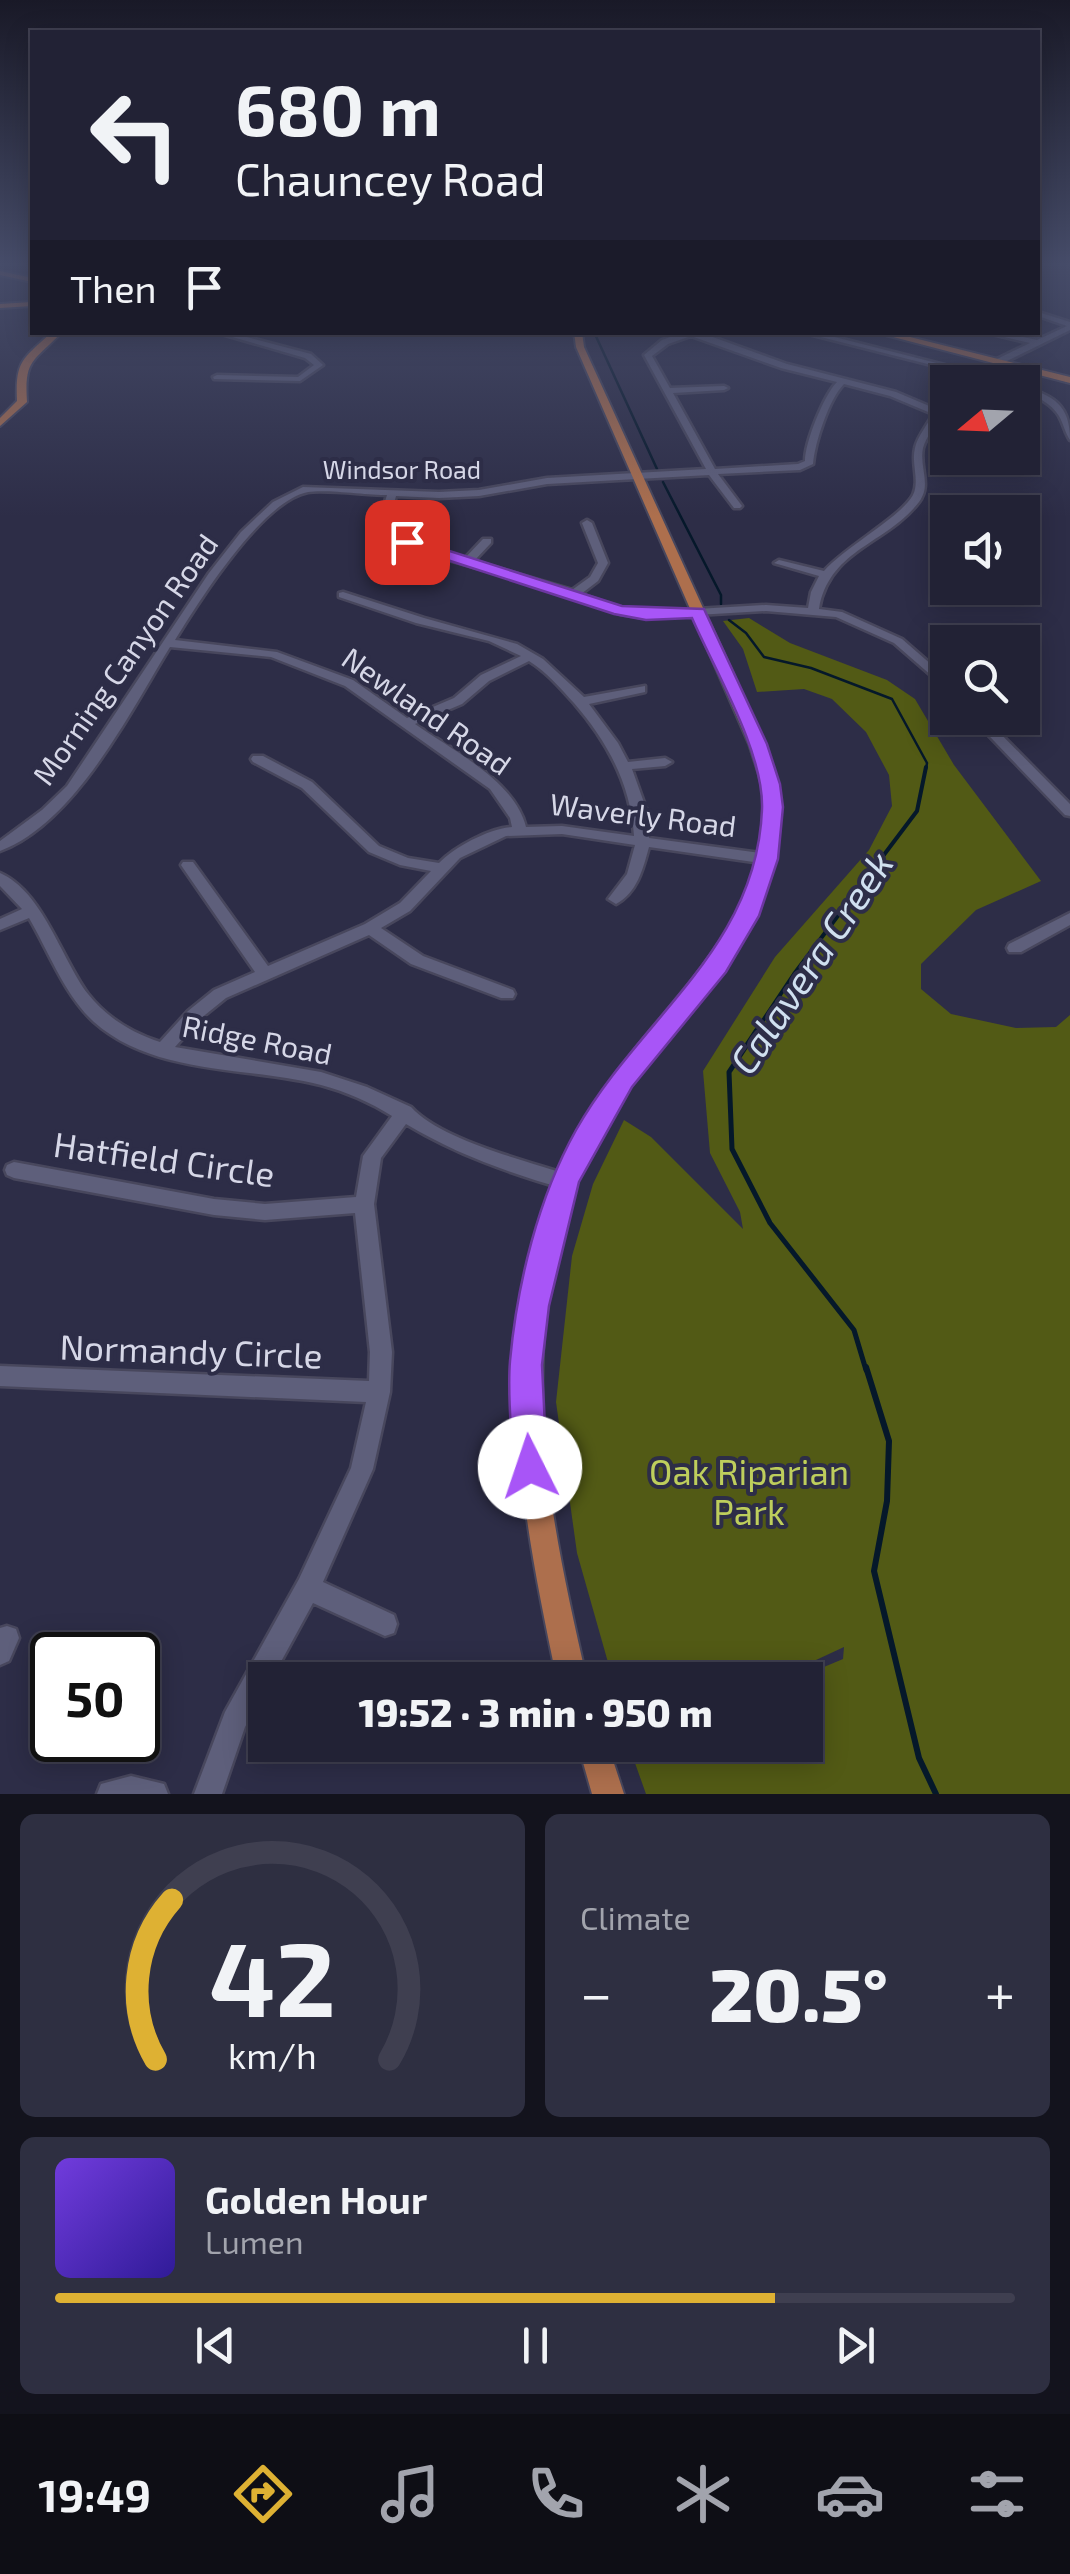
<!DOCTYPE html>
<meta charset="utf-8">
<style>
:root{--surface:#222235;--page:#2e2f41;--text:#f1f3f6;--muted:#a2a4ad;--line:#3f3f50;--accent:#deb133}
body{margin:0;font-family:"Exo 2",sans-serif;background:var(--page);color:var(--text);height:100vh;display:flex;flex-direction:column;font-size:38px;white-space:nowrap}
*{box-sizing:border-box;margin:0}
p{font-size:32px;color:var(--muted)}
.icon{flex:none;width:55px;height:55px;fill:none;stroke:currentColor;stroke-width:2;stroke-linecap:round;stroke-linejoin:round}
.map{position:relative;height:1794px;overflow:hidden}
.details{display:flex;flex-direction:column;gap:20px;padding:20px;background:#13131d;flex:1}
.details>*{flex:none}
.hud{position:absolute;left:30px;top:30px;width:1010px;height:305px;border-radius:0px;box-shadow:0 5px 25px #0003,0 0 0 2px var(--line);background:#222235;color:var(--text);overflow:hidden}
.needle{width:65px;rotate:251deg}
.buttons{position:absolute;left:930px;top:365px;display:grid;gap:20px}
.buttons a{display:grid;place-items:center;width:110px;height:110px;border-radius:0px;background:var(--surface);box-shadow:0 5px 25px #0003,0 0 0 2px var(--line);font-size:50px}
.speed{position:absolute;left:30px;top:1632px;display:flex;gap:20px;font-size:50px;font-weight:700;text-align:center}
.speed>*{display:grid;place-content:center;width:130px;height:130px;border-radius:50%;background:var(--surface);box-shadow:0 5px 25px #0003,0 0 0 2px var(--line);line-height:1}
.speed .limit{border:5px solid #111;border-radius:15px;background:#fff;color:#111}
.pin{position:absolute;display:grid;place-items:center;width:85px;height:85px;color:#fff;margin:-42px;border-radius:20px;box-shadow:0 5px 15px #0006}
.me{position:absolute;width:110px;margin:-55px;rotate:356deg;stroke-linejoin:round;filter:drop-shadow(0 0 8px #0008)}
.turn{display:flex;align-items:center;gap:35px;height:210px;padding:0 40px;font-size:45px}
.turn .icon{width:130px;height:130px;stroke-width:2.5}
.turn b{display:block;font-size:70px;line-height:85px}
.then{display:flex;align-items:center;height:95px;padding:0 40px;background:#0003;gap:20px;font-size:38px}
.big{font-size:75px;font-weight:800;line-height:1.1}
.details .widget{flex:1;display:flex;flex-direction:column;justify-content:center;gap:15px;min-width:0;padding:0 35px;border-radius:15px;background:var(--page)}
.details .dial{align-items:center;gap:0}
.dial svg{height:260px;overflow:visible;fill:none;stroke:var(--line);stroke-width:7;stroke-linecap:round;text-anchor:middle}
.dial text{fill:var(--text);stroke:none}
.song{display:flex;align-items:center;gap:30px}
.cover{width:120px;height:120px;border-radius:15px;background:linear-gradient(135deg,hsl(260 70% 55%),hsl(250 70% 35%))}
.played{height:10px;border-radius:5px;background:linear-gradient(90deg,var(--accent) 75%,var(--line) 75%)}
.keys{display:flex;justify-content:space-around;direction:ltr}
.heat{display:flex;justify-content:space-between;align-items:center;font-size:55px;direction:ltr}
.details .tiles{flex:1;display:grid;gap:20px;grid-template-columns:1fr 1fr}
.widget:last-child{grid-column:span 2}
.trip{position:absolute;left:248px;top:1662px;width:575px;height:100px;border-radius:0px;background:var(--surface);box-shadow:0 5px 25px #0003,0 0 0 2px var(--line);font-weight:800;line-height:100px;text-align:center}
.tab-bar{display:flex;height:160px;justify-content:space-around;align-items:center;background:#0e0e15;color:var(--muted)}
.tab-bar .icon{width:70px;height:70px}
.tab-bar .selected{color:var(--accent)}
.tab-bar b{font-size:45px;color:var(--text)}
.map>svg:first-child{display:block}
</style>
<div class="map">
<svg width="1070" height="1794" viewBox="0 0 1070 1794">
<rect width="100%" height="100%" fill="#2d2d47"/>
<!-- green -->
<path fill="#525a15" d="M749,618L790,643L887,680L915,699L954,765L1041,881L976,910L921,964V989L951,1014L1016,1028L1056,1027L1070,1015V1794H646L630,1749L639,1745H805V1680H793L843,1659L844,1647L773,1680H613L577,1553L556,1402L572,1256L593,1184L624,1120L651,1137L743,1229L740,1212L710,1153L703,1071L775,957L869,850L892,806L889,775L866,732L832,699L804,689L757,692L743,649L723,621Z"/>
<g fill="none" stroke-linecap="round" stroke-linejoin="round">
<!-- stream-far3 -->
<path stroke="#05182a" stroke-width="2.5" d="M594,332L657,469
M663,482L721,595V604
M729,620L746,633L764,657L811,668L892,699L927,763L926,769"/>
<!-- stream-far2 -->
<path stroke="#05182a" stroke-width="4" d="M754,1034L794,974L917,811L926,767"/>
<!-- stream-far1 -->
<path stroke="#05182a" stroke-width="5" d="M756,1031L729,1072L732,1149L770,1223L854,1330L866,1370"/>
<!-- stream -->
<path stroke="#05182a" stroke-width="6" d="M866,1367L889,1441L887,1501L874,1571L919,1758L936,1794"/>
<!-- minor casing -->
<g stroke="#48475d" stroke-width="5">
<path id="minor" d="M1038,312L1070,322V330L1003,363H997V359L1030,343L984,332H1000L1037,340L1067,326L1038,316Z
M215,332H228L311,354L323,365L300,381L214,379L213,377L217,375L298,377L314,365L305,358Z
M684,332H699L787,364L896,392L941,411L942,413C937,423 926,437 923,448C919,467 932,485 919,502C887,544 829,549 819,609L842,612L902,639L948,679V690L894,643L836,617L766,611L646,618L620,614L531,583L417,551L387,531L380,518L387,495C368,495 325,489 308,492C262,501 199,601 175,640L277,652L353,680L407,718L454,698L481,675L521,656L489,641L416,623L339,597V593L343,592L424,618L517,644L543,659L584,697L645,686V692L589,704L618,743L628,762L665,758L672,762L665,766L632,769L647,811L649,838L767,854L774,859L767,864L649,847C643,869 637,893 616,904L608,899L627,874L635,845L562,834L506,836L460,858L410,911L381,928L423,956L513,990L515,994L513,998H501L411,964L369,935L226,998L200,1019L175,1047L321,1072L367,1087L411,1107C442,1141 528,1161 572,1176L574,1181L572,1186L565,1189C509,1173 456,1154 406,1124L381,1158L374,1204L392,1352L390,1392L373,1469L323,1582L394,1615L397,1624L394,1633L385,1636L313,1603L271,1680H265V1691L245,1727L222,1794H194L225,1712L299,1579L351,1468L366,1402L0,1386V1366L369,1381L370,1352L355,1213L265,1220L214,1215L14,1178L7,1175L5,1170L7,1165L14,1162L214,1199L265,1204L356,1197L363,1156L392,1116C370,1102 347,1092 321,1085C247,1066 155,1076 94,1022C64,994 49,952 29,918L0,930V919L22,909L0,886V873C43,892 61,958 88,994C106,1017 132,1033 160,1042L188,1011L214,990L255,972L183,868L181,865L183,862H193L268,966L365,924L400,903L431,871L400,865L369,852L302,788L253,762L251,759L253,756H263L312,782L379,846L408,858L439,863C454,847 490,828 512,827L510,818L490,789L345,686L271,657L170,647C130,712 75,823 0,851V841L42,810L67,786L209,573L241,532L273,502L303,487L439,492L479,490L547,478L706,469L644,355L662,340ZM691,336L781,368L837,382C824,395 805,442 805,461L798,464L715,469L673,393L724,390L728,388L724,386L670,388L652,356L668,344ZM844,384L890,396L933,414C928,424 917,437 915,448C911,464 920,480 913,495C901,517 845,547 824,571L779,560L774,563L819,576L811,592L808,608L766,605L646,612L622,608L581,594L598,581L608,563L592,523L587,520L582,523L598,563L590,577L572,590L474,561L491,543V539H483L465,558C438,551 404,544 390,518L396,496L439,498L479,496L547,484L709,475L734,508H740L742,506L718,474L800,470L813,464C815,442 829,399 844,384ZM529,661C547,672 561,689 574,703C607,741 631,784 634,836L562,826L526,827C515,781 452,750 415,724L462,704L489,681Z
M801,332H815L1011,382H999Z
M1022,386C1054,396 1070,405 1070,440C1065,433 1064,425 1059,416C1051,403 1036,396 1022,391Z
M972,718H985L1070,804V816L1065,815Z
M1070,913V925L1021,952H1009L1007,948L1009,944Z
M7,1626L16,1629L19,1638L9,1661L0,1665V1628Z
M131,1776L164,1784L168,1794H97L101,1784Z"/>
</g>
<!-- major casing -->
<g stroke="#48475d" stroke-width="4">
<path id="major" d="M0,271L32,278V282L0,275Z
M32,302V306L0,308V304Z
M52,332H62C34,362 24,358 27,402L0,426V418L17,401C15,360 23,359 52,332Z
M574,332H582L584,347L765,744C771,763 779,783 780,802C785,904 713,978 654,1053C617,1099 582,1152 566,1210C519,1375 550,1518 587,1680H557C523,1519 494,1370 544,1209C562,1149 599,1094 638,1045C697,972 767,904 764,803C763,783 755,763 749,744L576,347Z
M874,332H890L1070,377V383Z
M578,1745H608L624,1794H592Z"/>
</g>
<!-- minor -->
<use href="#minor" fill="#5e5f7b" fill-rule="evenodd"/>
<!-- major -->
<use href="#major" fill="#ad6f4d" fill-rule="evenodd"/>
</g>
<!-- sky -->
<linearGradient id="sky" x2="0" y2="1"><stop stop-color="#191927"/><stop offset="0.51" stop-color="#464c69"/><stop offset="1" stop-color="#464c69" stop-opacity="0"/></linearGradient>
<rect width="1070" height="517" fill="url(#sky)"/>
<!-- route -->
<path fill="#a855f7" stroke="#6d37a1" stroke-width="2.5" d="M401,539H412L622,606L704,609L767,744L780,784L783,807L778,859L759,916L726,972L632,1087L579,1182L549,1306L542,1365L547,1467L542,1479L530,1484L518,1479L513,1467C512,1433 507,1396 510,1361C517,1284 538,1198 576,1130C639,1018 757,949 762,809C764,752 715,671 692,618L646,620L614,614L401,545Z"/>
<g text-anchor="middle" stroke-width="8" stroke-linejoin="round" paint-order="stroke">
<!-- far-street labels -->
<g font-size="25" fill="#d6d7e7" stroke="#2d2d47">
<text x="402" y="479">Windsor Road</text>
</g>
<!-- street labels -->
<g font-size="30" fill="#d6d7e7" stroke="#2d2d47">
<text transform="translate(126 660) rotate(-55)" y="10">Morning Canyon Road</text>
<text transform="translate(426 712) rotate(35)" y="10">Newland Road</text>
<text transform="translate(643 816) rotate(7)" y="10">Waverly Road</text>
<text transform="translate(257 1041) rotate(11)" y="10">Ridge Road</text>
</g>
<!-- near-street labels -->
<g font-size="35" fill="#d6d7e7" stroke="#2d2d47">
<text transform="translate(164 1160) rotate(8)" y="12">Hatfield Circle</text>
<text transform="translate(191 1352) rotate(2)" y="12">Normandy Circle</text>
</g>
<!-- near-park labels -->
<g font-size="35" fill="#bece5c" stroke="#2d2d47">
<text x="749" y="1485">Oak Riparian<tspan x="749" dy="40">Park</tspan></text>
</g>
<!-- near-water labels -->
<g font-size="38" font-style="italic" fill="#d0e0f0" stroke="#2d2d47">
<text transform="translate(812 963) rotate(-56)" y="13">Calavera Creek</text>
</g>
</g>
</svg>
<div class="buttons">
<a><svg class="needle" viewBox="-14 -14 28 28"><path d="M0-13l5 13h-10z" fill="#e53935"/><path d="M0 13l5-13h-10z" fill="#a2a4ad"/></svg></a>
<a><svg class="icon" aria-label="sound" viewBox="0 0 24 24"><path d="M4 9h4l5-4v14l-5-4H4zM17 9q2 3 0 6"/></svg></a>
<a><svg class="icon" aria-label="search" viewBox="0 0 24 24"><circle cx="10" cy="10" r="6"/><path d="M15 15l6 6"/></svg></a>
</div>
<div class="speed"><div class="limit">50</div></div>
<div class="pin" style="left:407px;top:542px;background:#d93025"><svg class="icon" aria-label="arrive" viewBox="0 0 24 24"><path d="M6 21V4h12l-3 4 3 4H6"/></svg></div>
<svg class="me" style="left:530px;top:1467px" viewBox="-20 -20 40 40"><circle r="19" fill="#fff"/><path d="M0-13L10 11 0 6-10 11z" fill="#a855f7"/></svg>
<div class="trip">19:52 · 3 min · 950 m</div>
<div class="hud">
<div class="turn"><svg class="icon" aria-label="left" viewBox="0 0 24 24"><path d="M17 20v-9H6M10 6l-5 5 5 5"/></svg><div><b>680 m</b>Chauncey Road</div></div>
<div class="then">Then<svg class="icon" aria-label="arrive" viewBox="0 0 24 24"><path d="M6 21V4h12l-3 4 3 4H6"/></svg></div>
</div>
</div>
<section class="details">
<div class="tiles">
<div class="widget dial"><svg viewBox="0 0 100 80">
<path d="M14 69A42 42 0 1 1 86 69"/>
<path d="M14 69A42 42 0 0 1 19 20" stroke="#deb133"/>
<text x="50" y="56" font-size="32" font-weight="700">42</text>
<text x="50" y="72" font-size="11">km/h</text>
</svg></div>
<div class="widget"><p>Climate</p>
<div class="heat"><a>−</a><b class="big">20.5°</b><a>+</a></div>
</div>
<div class="widget">
<div class="song"><i class="cover"></i><div><b>Golden Hour</b><p>Lumen</p></div></div>
<div class="played"></div>
<div class="keys"><svg class="icon" aria-label="previous" viewBox="0 0 24 24"><path d="M18 5L8 12l10 7zM5 5v14"/></svg><svg class="icon" aria-label="pause" viewBox="0 0 24 24"><path d="M8 5v14M16 5v14"/></svg><svg class="icon" aria-label="next" viewBox="0 0 24 24"><path d="M6 5l10 7-10 7zM19 5v14"/></svg></div>
</div>
</div>
</section>
<nav class="tab-bar">
<b>19:49</b>
<svg class="icon selected" aria-label="directions" viewBox="0 0 24 24"><path d="M12 3l9 9-9 9-9-9zM9 14v-3h6M13 9l2 2-2 2"/></svg>
<svg class="icon" aria-label="music" viewBox="0 0 24 24"><path d="M9 18V5l10-2v13"/><circle cx="6" cy="18" r="3"/><circle cx="16" cy="16" r="3"/></svg>
<svg class="icon" aria-label="phone" viewBox="0 0 24 24"><path d="M5 4h4l2 5-3 2q2 4 5 5l2-3 5 2v4C11 20 4 13 5 4z"/></svg>
<svg class="icon" aria-label="climate" viewBox="0 0 24 24"><path d="M12 3v18M4 7l16 10M4 17L20 7"/></svg>
<svg class="icon" aria-label="car" viewBox="0 0 24 24"><path d="M5 17H2v-5l4-1 3-4h7l3 4 3 1v5h-3M9 17h6M6 11h13"/><circle cx="7" cy="17" r="2"/><circle cx="17" cy="17" r="2"/></svg>
<svg class="icon" aria-label="filters" viewBox="0 0 24 24"><path d="M4 7h16M4 17h16"/><circle cx="9" cy="7" r="2"/><circle cx="15" cy="17" r="2"/></svg>
</nav>
